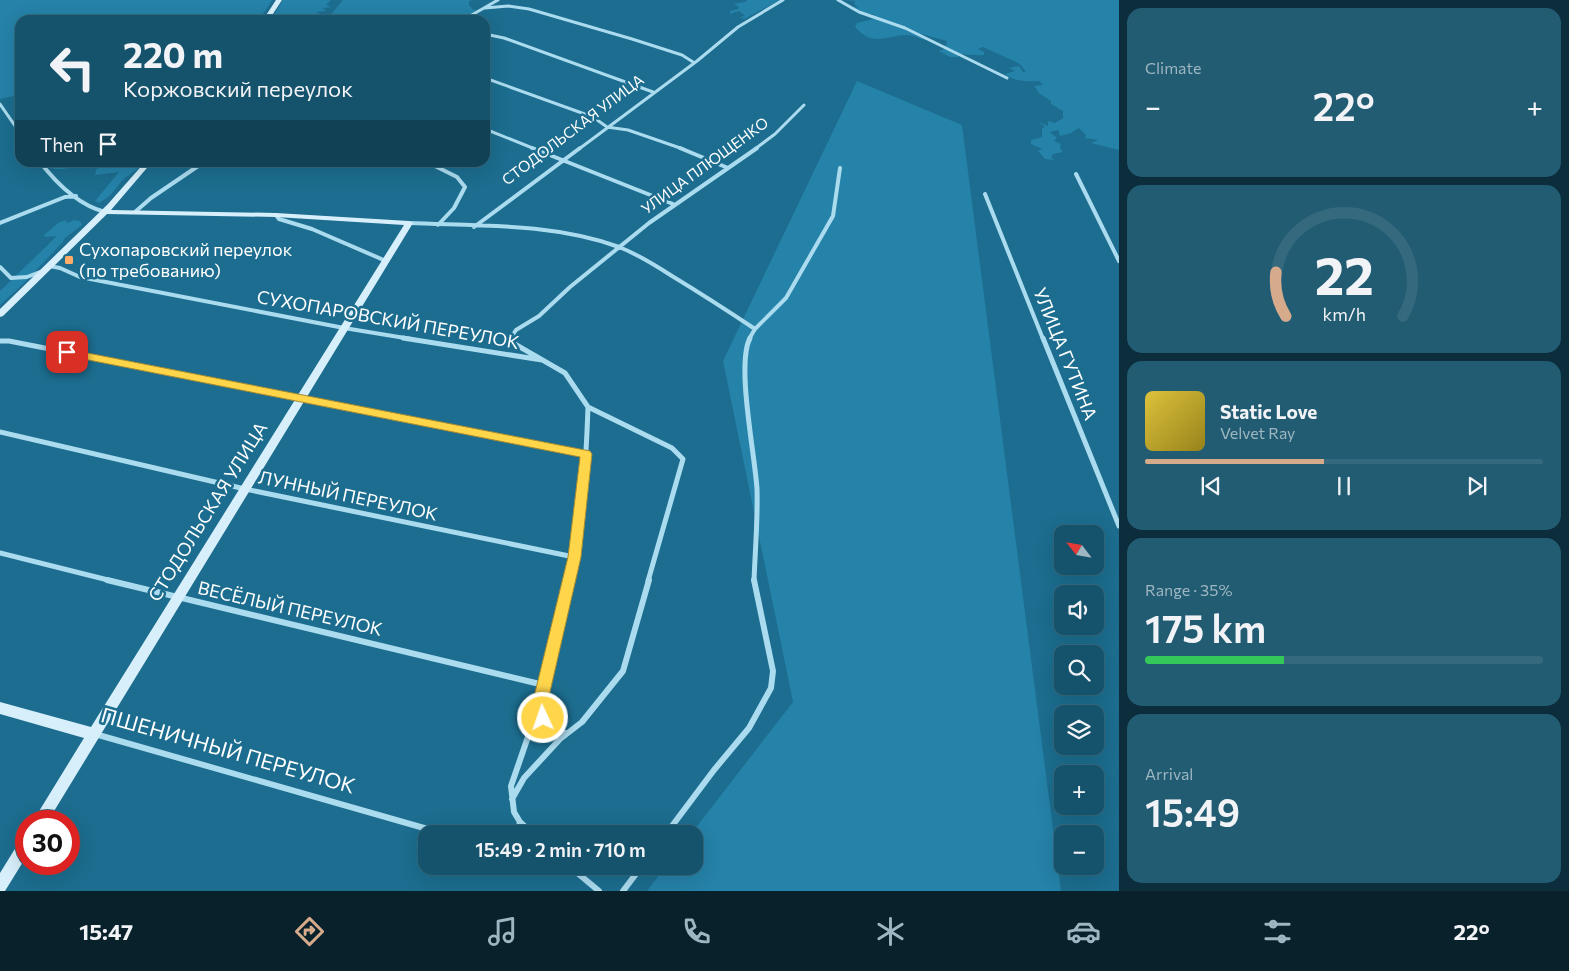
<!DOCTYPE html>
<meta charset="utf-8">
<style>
:root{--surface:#15526b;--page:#225c73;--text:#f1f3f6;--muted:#9db6c1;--line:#34697e;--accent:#d6ab8b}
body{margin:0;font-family:Commissioner,sans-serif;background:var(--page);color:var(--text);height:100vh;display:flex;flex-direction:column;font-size:19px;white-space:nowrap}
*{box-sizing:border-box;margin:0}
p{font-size:16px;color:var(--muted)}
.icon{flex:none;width:28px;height:28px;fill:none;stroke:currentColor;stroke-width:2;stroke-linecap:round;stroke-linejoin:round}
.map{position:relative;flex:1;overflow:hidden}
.sheet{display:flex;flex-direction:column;gap:8px;padding:8px;background:#0c2d3b;width:450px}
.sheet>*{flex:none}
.banner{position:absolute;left:15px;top:15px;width:475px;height:152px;border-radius:15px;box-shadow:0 5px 20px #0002,0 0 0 1px var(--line);background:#15526b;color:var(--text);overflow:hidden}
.needle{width:32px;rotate:301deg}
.tools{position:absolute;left:1054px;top:525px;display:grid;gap:10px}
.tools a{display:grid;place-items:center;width:50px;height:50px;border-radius:10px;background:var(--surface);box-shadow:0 5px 20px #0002,0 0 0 1px var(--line);font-size:25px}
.speed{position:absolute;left:15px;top:810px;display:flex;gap:10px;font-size:25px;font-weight:700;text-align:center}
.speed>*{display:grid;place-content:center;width:65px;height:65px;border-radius:50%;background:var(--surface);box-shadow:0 5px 20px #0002,0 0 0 1px var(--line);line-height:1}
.speed .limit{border:8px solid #d22;background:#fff;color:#111}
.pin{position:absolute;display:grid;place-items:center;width:42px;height:42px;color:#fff;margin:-21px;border-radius:10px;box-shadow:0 2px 8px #0006}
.me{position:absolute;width:55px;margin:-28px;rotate:357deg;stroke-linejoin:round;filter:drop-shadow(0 0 4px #0008)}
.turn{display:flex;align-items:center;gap:18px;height:105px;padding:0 25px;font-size:22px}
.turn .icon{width:65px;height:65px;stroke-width:2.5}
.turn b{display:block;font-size:35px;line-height:42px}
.then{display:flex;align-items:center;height:48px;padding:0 25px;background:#0003;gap:10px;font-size:19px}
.big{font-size:38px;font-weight:600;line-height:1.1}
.sheet .card{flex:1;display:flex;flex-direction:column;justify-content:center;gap:8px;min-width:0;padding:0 18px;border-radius:15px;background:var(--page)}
.sheet .dial{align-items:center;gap:0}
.dial svg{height:130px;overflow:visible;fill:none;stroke:var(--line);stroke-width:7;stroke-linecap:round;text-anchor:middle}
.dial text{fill:var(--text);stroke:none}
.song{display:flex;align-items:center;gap:15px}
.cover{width:60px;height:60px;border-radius:8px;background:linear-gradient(135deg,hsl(50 70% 55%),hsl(50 70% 35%))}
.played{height:5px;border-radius:2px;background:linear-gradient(90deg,var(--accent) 45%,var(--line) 45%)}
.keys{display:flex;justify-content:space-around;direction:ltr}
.heat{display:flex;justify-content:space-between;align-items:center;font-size:28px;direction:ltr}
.charge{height:8px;border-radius:4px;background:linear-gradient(90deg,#34c759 35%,var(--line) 0)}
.trip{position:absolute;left:418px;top:825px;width:285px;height:50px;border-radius:15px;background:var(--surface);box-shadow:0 5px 20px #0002,0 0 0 1px var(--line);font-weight:600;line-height:50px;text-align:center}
.dock{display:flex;height:80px;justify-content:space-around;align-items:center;background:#08212b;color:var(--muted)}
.dock .icon{width:35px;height:35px}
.dock .current{color:var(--accent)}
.dock b{font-size:22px;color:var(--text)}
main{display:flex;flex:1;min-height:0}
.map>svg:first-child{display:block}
</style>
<main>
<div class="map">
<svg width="1119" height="891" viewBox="0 0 1119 891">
<rect width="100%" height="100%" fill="#1c6d8f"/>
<!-- green -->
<path fill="#2582a8" d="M0,0H272L264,13L253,17L257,18V20H20V117H14V96L0,99Z
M283,0H331L326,5L332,7L323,8L326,11L316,12L322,15L319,20H271Z
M343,0H473L469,1V5L473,10H478L461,20H326Z
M747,0H780L744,19L740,17L745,16L739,11L730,14V11L738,9L739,7L734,4L745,2Z
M844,0H1119V150L1091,143L1098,140L1085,138L1086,135L1079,128L1071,133L1060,136L1058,130L1050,132L1057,138L1054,140L1056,142L1061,144L1060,148L1063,152L1053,154L1051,157L1054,160L1045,159L1038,151L1042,149L1031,144V140L1042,137V128L1045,127L1039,122L1048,126V121L1055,123L1063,118V111L1051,104V101L1039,93L1034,86L1043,85L1039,81C1028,82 1013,81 1005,74L1015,71L1009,68L1019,66L1023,72H1026L1020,64L983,47L978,49L984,52V55C975,56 967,54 959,54L958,57H950L939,51L945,49L947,41L907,30L928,40C920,40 915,35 908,35C886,35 874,48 855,27L857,23L873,19V14H867L850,6L859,8L854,4L855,1Z
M857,81L962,125L1061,891H647L666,866H694V834H691L793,702L723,361Z
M45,163H143C138,169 131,173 125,178C114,188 115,194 99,203L95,201L119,172L95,175L96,170L101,166L102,163C97,163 91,162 86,163C73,165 56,176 45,163Z
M66,220L67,223L74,220L80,221L82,225L65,238L62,243L23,284L0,305V291L57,236L45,237L44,235L58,223Z"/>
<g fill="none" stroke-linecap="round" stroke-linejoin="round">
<!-- street-far3 -->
<path stroke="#abdbee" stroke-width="3" d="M838,0L859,12L905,28L1007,78
M485,8L508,6L529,9L632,39L682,55L693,62
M463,20L498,0
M485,34L504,38L653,92
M485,78L593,117L607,127L628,130L683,149
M0,104L20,133
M485,129L535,149
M579,149L697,61L738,27L783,0
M755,149L775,134L804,105"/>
<!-- street-far2 -->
<path stroke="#abdbee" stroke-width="4" d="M532,148L673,204
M680,148L728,168
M40,162C57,184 78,205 105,212
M427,162L457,177L465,187L454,208L438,225
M1076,174L1119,261
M985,194L1043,339
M135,212L151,198L204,162
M276,215L279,219L312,229L386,261
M0,223L65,197L76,196
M409,223C479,226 552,223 619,247C637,254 655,265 672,276C700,293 728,311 755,329
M474,227L580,148
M49,266L60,268L80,277L344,328L411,339
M0,267L11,278L27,277L40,272
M510,339L516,330L539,316L570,287L649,223L757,148
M749,339L755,329L786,298L833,216L840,168"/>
<!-- street-far1 -->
<path stroke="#abdbee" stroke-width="5" d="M403,338L542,360
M511,338L513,343L565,373L588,407L672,448L683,459L648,581
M750,338C736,364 755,455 757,489C758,520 755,551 754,581
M1043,338L1119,526
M0,341H9L586,454
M0,432L245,489L574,557
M0,553L112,581
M568,581C582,525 586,465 588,407"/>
<!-- street -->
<path stroke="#abdbee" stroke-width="6" d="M107,580L544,685
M540,706C544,721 549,734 566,733
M95,734L445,834
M512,799L524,778L560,739L582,722L623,671L649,580
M520,822L533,834
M517,834L520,822L514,812L511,786L539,705L569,580
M666,834L714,770L749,728L771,688L773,671L754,580
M569,866L599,891
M623,891L642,866"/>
<!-- secondary -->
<path fill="#d7effa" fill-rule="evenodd" d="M276,0H282L269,20H263Z
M145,162H152L111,210L276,213L409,221L413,223L48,821H33L84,738L0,714V702L91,727L404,225L276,217L107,214L3,316L0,317V309L108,204Z
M26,837V857L5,891H0V873L21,839Z"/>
</g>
<!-- route -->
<path fill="#ffd54a" stroke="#a68a30" d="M67,349L590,451L592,454L581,557L547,705L550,718L548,724L543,726L538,724L532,705L568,557L580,457L63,355L62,352L63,350Z"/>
<!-- markers -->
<rect fill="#feac68" stroke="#1c6d8f" stroke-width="2" x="64" y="255" width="10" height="10" rx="2.5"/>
<g text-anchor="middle" stroke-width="5" stroke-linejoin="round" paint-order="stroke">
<!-- far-street labels -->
<g font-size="15" fill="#fff" stroke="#1c6d8f">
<text transform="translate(573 130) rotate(-37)" y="5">СТОДОЛЬСКАЯ УЛИЦА</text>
<text transform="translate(705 166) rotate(-36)" y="5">УЛИЦА ПЛЮЩЕНКО</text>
</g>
<!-- poi labels -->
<g font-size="18" fill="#fff" stroke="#1c6d8f" text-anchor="start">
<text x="79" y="256">Сухопаровский переулок<tspan x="79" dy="21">(по требованию)</tspan></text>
</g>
<!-- street labels -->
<g font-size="18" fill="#fff" stroke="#1c6d8f">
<text transform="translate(388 320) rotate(10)" y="6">СУХОПАРОВСКИЙ ПЕРЕУЛОК</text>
<text transform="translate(1065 354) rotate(68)" y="6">УЛИЦА ГУТИНА</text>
<text transform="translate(348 496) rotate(12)" y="6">ЛУННЫЙ ПЕРЕУЛОК</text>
<text transform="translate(208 512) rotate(-58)" y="6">СТОДОЛЬСКАЯ УЛИЦА</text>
<text transform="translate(290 609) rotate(13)" y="6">ВЕСЁЛЫЙ ПЕРЕУЛОК</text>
</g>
<!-- near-street labels -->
<g font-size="21" fill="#fff" stroke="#1c6d8f">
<text transform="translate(228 751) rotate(16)" y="7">ПШЕНИЧНЫЙ ПЕРЕУЛОК</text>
</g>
</g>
</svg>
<div class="tools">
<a><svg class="needle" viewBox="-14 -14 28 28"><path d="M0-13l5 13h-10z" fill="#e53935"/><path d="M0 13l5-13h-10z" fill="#9db6c1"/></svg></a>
<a><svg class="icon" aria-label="sound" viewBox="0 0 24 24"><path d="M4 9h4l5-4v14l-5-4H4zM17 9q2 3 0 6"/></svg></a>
<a><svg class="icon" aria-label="search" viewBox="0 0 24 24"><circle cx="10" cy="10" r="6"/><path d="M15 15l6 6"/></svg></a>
<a><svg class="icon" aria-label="layers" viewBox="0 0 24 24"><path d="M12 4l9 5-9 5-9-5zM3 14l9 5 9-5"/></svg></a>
<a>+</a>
<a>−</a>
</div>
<div class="speed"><div class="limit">30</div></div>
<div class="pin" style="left:67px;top:352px;background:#d93025"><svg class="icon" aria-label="arrive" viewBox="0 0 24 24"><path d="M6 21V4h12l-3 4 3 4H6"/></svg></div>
<svg class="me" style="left:543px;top:718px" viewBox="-20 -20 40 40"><circle r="17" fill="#ffd54a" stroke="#fff" stroke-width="3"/><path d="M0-11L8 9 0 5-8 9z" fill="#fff"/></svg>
<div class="trip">15:49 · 2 min · 710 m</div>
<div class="banner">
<div class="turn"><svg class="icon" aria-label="left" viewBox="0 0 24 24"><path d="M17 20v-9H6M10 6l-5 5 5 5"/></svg><div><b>220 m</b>Коржовский переулок</div></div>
<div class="then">Then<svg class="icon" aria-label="arrive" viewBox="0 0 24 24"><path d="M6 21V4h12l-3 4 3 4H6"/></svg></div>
</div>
</div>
<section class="sheet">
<div class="card"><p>Climate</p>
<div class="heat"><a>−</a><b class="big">22°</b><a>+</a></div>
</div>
<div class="card dial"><svg viewBox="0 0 100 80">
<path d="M14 69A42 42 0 1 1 86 69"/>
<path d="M14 69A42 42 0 0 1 8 42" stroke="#d6ab8b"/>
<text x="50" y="56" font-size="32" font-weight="700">22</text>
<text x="50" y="72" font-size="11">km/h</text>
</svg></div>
<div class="card">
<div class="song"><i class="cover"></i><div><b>Static Love</b><p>Velvet Ray</p></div></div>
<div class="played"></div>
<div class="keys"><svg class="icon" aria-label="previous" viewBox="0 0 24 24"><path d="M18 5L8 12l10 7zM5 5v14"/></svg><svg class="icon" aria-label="pause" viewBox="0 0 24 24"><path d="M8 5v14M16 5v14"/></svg><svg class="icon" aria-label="next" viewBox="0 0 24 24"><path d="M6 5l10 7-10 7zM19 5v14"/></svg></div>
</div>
<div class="card"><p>Range · 35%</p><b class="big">175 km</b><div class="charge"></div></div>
<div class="card"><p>Arrival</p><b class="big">15:49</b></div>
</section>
</main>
<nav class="dock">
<b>15:47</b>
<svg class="icon current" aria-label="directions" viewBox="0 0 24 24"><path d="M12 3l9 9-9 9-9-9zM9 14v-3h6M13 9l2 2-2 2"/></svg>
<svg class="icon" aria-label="music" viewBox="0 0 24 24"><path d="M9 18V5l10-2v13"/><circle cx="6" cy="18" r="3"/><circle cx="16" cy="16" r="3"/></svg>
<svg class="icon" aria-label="phone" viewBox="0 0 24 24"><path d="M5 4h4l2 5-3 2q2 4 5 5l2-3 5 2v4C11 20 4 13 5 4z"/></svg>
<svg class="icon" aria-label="climate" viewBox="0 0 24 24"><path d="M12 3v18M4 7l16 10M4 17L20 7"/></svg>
<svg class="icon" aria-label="car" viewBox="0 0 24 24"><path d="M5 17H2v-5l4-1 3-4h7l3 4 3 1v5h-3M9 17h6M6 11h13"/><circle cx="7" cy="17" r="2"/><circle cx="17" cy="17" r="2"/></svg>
<svg class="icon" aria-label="filters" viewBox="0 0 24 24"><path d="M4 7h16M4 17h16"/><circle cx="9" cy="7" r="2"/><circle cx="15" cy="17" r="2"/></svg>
<b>22°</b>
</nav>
